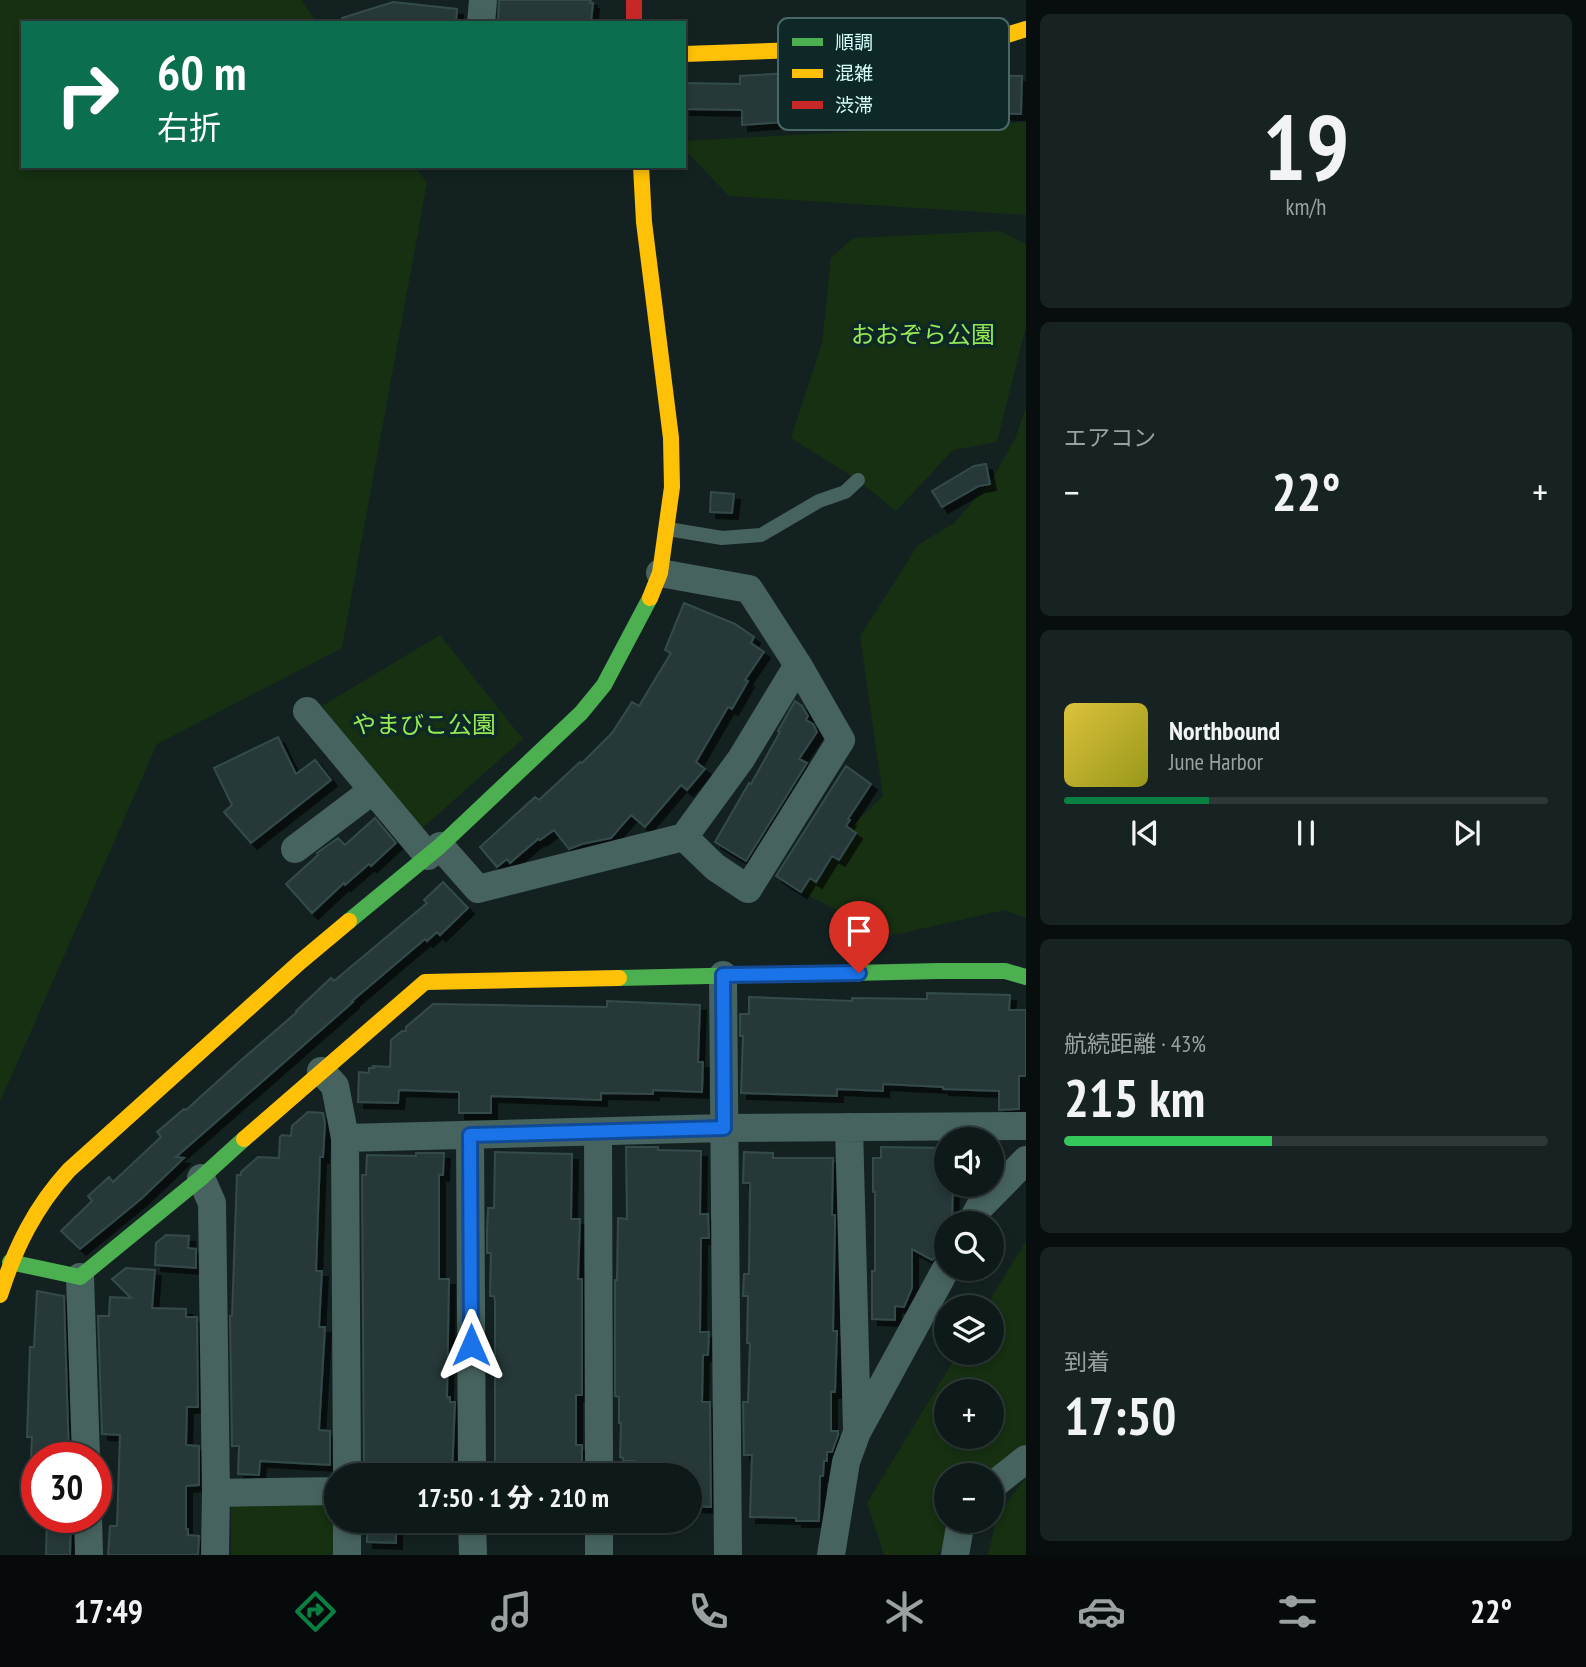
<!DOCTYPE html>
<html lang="ja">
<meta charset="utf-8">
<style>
:root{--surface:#0e1a19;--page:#172322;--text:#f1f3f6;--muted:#9ba1a2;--line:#2e3838;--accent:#0b8043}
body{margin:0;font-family:"PT Sans Narrow","Noto Sans JP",sans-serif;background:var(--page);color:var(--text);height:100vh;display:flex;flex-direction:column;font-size:26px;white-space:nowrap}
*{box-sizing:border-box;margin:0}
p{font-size:23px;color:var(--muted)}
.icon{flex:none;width:38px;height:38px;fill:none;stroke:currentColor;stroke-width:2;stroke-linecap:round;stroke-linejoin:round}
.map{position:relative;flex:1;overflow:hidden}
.drawer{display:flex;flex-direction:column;gap:14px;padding:14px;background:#080e0e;width:560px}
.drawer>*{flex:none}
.hud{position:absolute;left:21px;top:21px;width:665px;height:147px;border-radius:0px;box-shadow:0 4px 10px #0003,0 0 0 2px var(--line);background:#0b6e4f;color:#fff;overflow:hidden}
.controls{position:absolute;left:934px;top:1127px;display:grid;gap:14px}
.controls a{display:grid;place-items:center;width:70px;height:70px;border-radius:50%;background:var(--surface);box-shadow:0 4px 10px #0003,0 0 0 2px var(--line);font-size:35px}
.speed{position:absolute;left:21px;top:1442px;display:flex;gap:14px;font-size:35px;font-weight:700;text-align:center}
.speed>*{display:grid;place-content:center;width:91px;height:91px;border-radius:50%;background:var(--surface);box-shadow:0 4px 10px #0003,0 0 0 2px var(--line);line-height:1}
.speed .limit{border:10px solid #d22;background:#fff;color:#111}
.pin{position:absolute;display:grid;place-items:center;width:60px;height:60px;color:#fff;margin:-72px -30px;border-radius:50% 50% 50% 0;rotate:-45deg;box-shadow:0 0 7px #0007}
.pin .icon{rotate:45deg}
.me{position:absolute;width:77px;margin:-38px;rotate:0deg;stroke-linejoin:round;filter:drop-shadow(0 0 5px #0008)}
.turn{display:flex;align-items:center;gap:24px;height:147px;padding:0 21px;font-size:32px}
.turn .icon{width:91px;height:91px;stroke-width:2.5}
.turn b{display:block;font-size:49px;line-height:60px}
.big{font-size:52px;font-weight:800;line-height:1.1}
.drawer .tile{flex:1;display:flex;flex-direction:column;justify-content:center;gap:10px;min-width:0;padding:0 24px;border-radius:10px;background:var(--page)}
.drawer .dial{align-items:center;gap:0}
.dial b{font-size:91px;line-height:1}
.song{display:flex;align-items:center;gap:21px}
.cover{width:84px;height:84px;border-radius:10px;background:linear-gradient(135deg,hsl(50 70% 55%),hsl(60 70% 35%))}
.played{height:7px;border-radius:4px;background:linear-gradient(90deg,var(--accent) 30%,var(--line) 30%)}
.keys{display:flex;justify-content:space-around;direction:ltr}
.heat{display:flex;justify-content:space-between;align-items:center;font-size:38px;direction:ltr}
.charge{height:10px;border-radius:5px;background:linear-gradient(90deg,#34c759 43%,var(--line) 0)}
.trip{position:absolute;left:324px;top:1463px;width:378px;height:70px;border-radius:35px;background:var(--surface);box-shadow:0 4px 10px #0003,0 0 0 2px var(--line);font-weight:800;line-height:70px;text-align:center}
.dock{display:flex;height:112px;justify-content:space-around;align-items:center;background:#060a0a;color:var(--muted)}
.dock .icon{width:49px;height:49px}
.dock .active{color:var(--accent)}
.dock b{font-size:32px;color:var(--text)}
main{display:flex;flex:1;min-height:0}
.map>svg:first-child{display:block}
</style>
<main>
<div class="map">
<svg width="1026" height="1555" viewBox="0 0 1026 1555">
<defs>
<filter id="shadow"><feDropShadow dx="6" dy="6" stdDeviation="0" flood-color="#0009"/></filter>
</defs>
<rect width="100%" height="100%" fill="#132221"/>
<!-- green -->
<path fill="#163011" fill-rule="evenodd" d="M0,0H301L317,23H23V166H415L427,183L342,648L157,744L0,1102Z
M1026,122V215L729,196L684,149V141Z
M1000,231L1026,244V326L997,442L953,450L896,511L858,480L791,438L822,343L831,258L853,238Z
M1026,407V918L1005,910L889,936L789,886L883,796L860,636L918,545L954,523L991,481L1015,439Z
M440,635L523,739L419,831L322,706Z
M1026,1241V1457L992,1475H947V1521H962L937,1555H884L867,1503L958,1353H992V1307H986ZM947,1391H992V1437H947Z
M1026,1477V1555H988L997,1516Z
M231,1505H333L334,1555H231Z"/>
<!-- building -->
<path fill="#283938" stroke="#344b4c" stroke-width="2" filter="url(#shadow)" d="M499,0H591L590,3H593L591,23L542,20V23H498Z
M393,2L457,9L456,23H342V18Z
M808,72H820V83L864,84V80L914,81V72L961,73V75L1022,76L1021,114L907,111V116L785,114V122L742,125V110L684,109V83L740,84V76Z
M986,464L990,484L979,486L942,507L932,491L974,466Z
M711,492L734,494L732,513L710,512Z
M684,603L735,624L754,637L751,643L764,652L745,680L748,681L732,709L728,707L696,762L705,769L687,790L681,785L645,827L631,815L611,838L582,844L569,849L554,830L540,840L538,839L510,863L507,859L497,867L480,847L535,797L539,800L580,762L582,763L612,733L632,702L639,706L671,653L665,650Z
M795,701L802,706L808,716L806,720L813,724L817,732L799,759L807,763L746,861L715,842L749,783L751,784L780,732L778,731Z
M278,737L296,774L315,760L331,780L251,843L224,812L232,805L214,768Z
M846,766L871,784L848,819L850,820L846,826L856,833L839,860L832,856L816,882L810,878L801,892L776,876Z
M375,818L396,843L371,866L369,864L345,885L344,883L312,913L286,884L318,855L317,853L338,838L345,845Z
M443,882L468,908L440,935L437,932L427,941L425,939L352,1001L353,1002L321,1030L176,1157L184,1158L141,1199L80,1249L61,1231L92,1201L88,1196L109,1177L113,1182L161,1137L157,1132L184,1109L186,1110L239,1062L297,1012L296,1011L331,978L334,981L427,903L424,900Z
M927,993L1010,995L1009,1010H1026V1076H1019V1109L999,1110V1091L943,1089V1087L883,1084V1091L837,1089V1096L741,1093L743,1036H740V1014H749V997L852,1001V998L927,999Z
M607,1001L700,1005L698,1062H703L702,1092L653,1090V1094L601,1093V1100L491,1096V1113H459V1092L399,1090L398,1103L358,1102L359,1072L369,1073V1068H374L373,1066L390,1067L391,1040L402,1031H406V1027L433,1004L607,1007Z
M308,1112L323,1113L325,1123L323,1157H320L316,1271H322L319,1327H325L319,1430L330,1431V1465L260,1461L259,1475L238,1474L239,1446H232L230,1316H232L237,1175H241V1172L258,1157L279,1158L280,1137L282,1135L291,1136L292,1126Z
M626,1147H658V1150L701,1151L700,1214H708L709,1238H701L700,1332H709L708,1355H703L702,1402H710L711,1507L690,1506V1475H634V1461H623V1458L620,1457L621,1423H619V1397L615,1396V1280H617L618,1218L627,1219Z
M881,1147L947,1148V1185H953L952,1223H947V1239L939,1253L932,1260L912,1249V1288L904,1307L895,1306V1320L872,1319V1271H875V1192H873V1158H881Z
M495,1152L572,1154L571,1219H580L578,1279H582V1395H576V1445H582V1475H540V1471L495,1470V1301L494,1296H490L491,1253H487V1231L488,1208H494Z
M744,1152L773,1153V1158H833L832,1215H835V1223L833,1331H837L835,1392H831V1431H838V1435L832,1452H827V1461H824L823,1476H820L819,1521H796V1518L750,1517L752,1455H744L743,1402H748L750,1343H747L748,1296H743L744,1274H749L750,1183H743Z
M416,1153H444L443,1175H439V1279H449L447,1397H450V1402H455L452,1475H364L362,1175H366L367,1155L416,1156Z
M166,1235L189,1236L188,1248L196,1249V1268L155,1265L156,1243Z
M126,1268L155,1270L152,1308L186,1309V1317H197L198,1407H187L186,1445L199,1446V1485L186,1486V1529H188V1535L199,1536L198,1555H108L110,1526H117L120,1435L102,1434L98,1316H109L110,1297L131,1298L112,1279Z
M37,1291L64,1296L69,1458H31L32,1437H27L30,1347H34Z
M47,1517H71L70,1555H46Z
M367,1521H396V1543L367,1542Z"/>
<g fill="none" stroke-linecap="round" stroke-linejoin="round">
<!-- lane -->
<path stroke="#47635f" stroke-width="14" d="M668,529L722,538L761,535L819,501L845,492L858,480"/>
<!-- street -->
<path stroke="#47635f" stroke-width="28" d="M481,23L483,0
M660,573L749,589L798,665L841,740L748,889L715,867L684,837
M307,711L428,856
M440,846L478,889L684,837L741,759L798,665
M295,849L373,790
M723,975L728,1555
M321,1071L335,1086L345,1138L347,1475
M849,1127L857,1429
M598,1132L599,1475
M470,1135L472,1475
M345,1138L724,1128L1026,1126
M201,1178L212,1203L216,1493L215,1555
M971,1223L979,1208L1026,1160
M80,1277L86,1458
M992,1486L1026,1459
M216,1493L336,1491
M88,1517L89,1555
M472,1521L473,1555
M599,1521V1555
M347,1555V1521
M831,1555L846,1462L857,1432L947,1267
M955,1555L961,1521"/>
<!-- fast -->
<path stroke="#4caf50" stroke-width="16" d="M349,921L440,846L581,713L604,685L650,598
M619,978L940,971H1005L1026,977
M10,1262L80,1277L201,1178L244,1139"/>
<!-- slow -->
<path stroke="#ffc107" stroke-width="16" d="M684,54L978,44L1026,29
M641,166L644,222L671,438L672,487L660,573L650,598
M244,1139L425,982L619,978
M0,1295C15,1248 35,1207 69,1170L300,962L349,921"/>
<!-- jam -->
<path stroke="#c62828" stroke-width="16" d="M634,0V23"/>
</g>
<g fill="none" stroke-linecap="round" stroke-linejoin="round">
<!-- route casing -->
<g stroke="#114b97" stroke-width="18">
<path id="route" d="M471,1345L470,1135L724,1128L723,975L859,973"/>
</g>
<!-- route -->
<use href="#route" stroke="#1a73e8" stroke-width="12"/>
</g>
<g text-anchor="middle" stroke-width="7" stroke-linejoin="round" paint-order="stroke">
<!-- park labels -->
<g font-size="24" fill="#95ea54" stroke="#0d2827">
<text x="923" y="343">おおぞら公園</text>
<text x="424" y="733">やまびこ公園</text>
</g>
</g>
<!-- legend -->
<rect x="778" y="18" width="231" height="112" rx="10" fill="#0d2827" stroke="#496867" stroke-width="2"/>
<rect x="792" y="38" width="31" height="8" fill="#4caf50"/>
<rect x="792" y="69" width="31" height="9" fill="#ffc107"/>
<rect x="792" y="101" width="31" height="8" fill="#c62828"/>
<g font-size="19" fill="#d4fffc">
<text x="835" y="49">順調</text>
<text x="835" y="80">混雑</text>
<text x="835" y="112">渋滞</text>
</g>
</svg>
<div class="controls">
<a><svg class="icon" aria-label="sound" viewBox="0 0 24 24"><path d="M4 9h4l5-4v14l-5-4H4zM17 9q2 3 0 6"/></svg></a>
<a><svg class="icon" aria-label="search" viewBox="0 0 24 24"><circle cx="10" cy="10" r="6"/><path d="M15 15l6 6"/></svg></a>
<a><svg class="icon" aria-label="layers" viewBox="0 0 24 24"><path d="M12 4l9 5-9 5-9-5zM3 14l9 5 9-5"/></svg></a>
<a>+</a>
<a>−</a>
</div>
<div class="speed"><div class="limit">30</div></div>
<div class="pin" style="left:859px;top:973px;background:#d93025"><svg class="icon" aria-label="arrive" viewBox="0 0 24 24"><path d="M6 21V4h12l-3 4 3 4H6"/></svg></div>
<svg class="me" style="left:471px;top:1345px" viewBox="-20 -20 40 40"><path d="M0-17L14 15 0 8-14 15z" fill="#1a73e8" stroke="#fff" stroke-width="4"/></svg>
<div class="trip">17:50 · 1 分 · 210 m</div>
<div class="hud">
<div class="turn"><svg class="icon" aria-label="right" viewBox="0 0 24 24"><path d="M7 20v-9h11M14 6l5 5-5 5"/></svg><div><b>60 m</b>右折</div></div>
</div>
</div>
<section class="drawer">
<div class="tile dial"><b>19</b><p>km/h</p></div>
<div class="tile"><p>エアコン</p>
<div class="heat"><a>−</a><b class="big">22°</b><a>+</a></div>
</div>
<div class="tile">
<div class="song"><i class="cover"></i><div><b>Northbound</b><p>June Harbor</p></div></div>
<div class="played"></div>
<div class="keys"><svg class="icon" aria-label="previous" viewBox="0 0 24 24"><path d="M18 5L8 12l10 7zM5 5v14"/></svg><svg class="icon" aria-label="pause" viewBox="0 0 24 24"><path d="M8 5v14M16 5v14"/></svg><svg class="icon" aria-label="next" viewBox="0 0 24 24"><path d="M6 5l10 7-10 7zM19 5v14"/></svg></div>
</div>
<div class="tile"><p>航続距離 · 43%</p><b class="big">215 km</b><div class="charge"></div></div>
<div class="tile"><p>到着</p><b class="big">17:50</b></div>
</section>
</main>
<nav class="dock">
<b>17:49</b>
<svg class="icon active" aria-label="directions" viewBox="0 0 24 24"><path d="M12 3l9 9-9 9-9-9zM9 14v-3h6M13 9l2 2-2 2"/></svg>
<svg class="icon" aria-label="music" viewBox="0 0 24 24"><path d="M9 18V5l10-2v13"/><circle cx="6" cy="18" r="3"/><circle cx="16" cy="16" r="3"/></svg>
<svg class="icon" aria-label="phone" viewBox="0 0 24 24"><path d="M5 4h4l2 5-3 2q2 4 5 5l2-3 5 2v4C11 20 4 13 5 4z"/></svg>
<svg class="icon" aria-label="climate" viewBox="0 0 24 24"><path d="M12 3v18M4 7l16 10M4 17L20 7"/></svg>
<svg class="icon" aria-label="car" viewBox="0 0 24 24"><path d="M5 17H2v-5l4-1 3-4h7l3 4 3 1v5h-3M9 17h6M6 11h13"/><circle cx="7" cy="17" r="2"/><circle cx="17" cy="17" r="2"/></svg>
<svg class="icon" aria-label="filters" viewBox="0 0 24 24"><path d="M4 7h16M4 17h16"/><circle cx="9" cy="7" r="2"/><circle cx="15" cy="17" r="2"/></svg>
<b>22°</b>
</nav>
